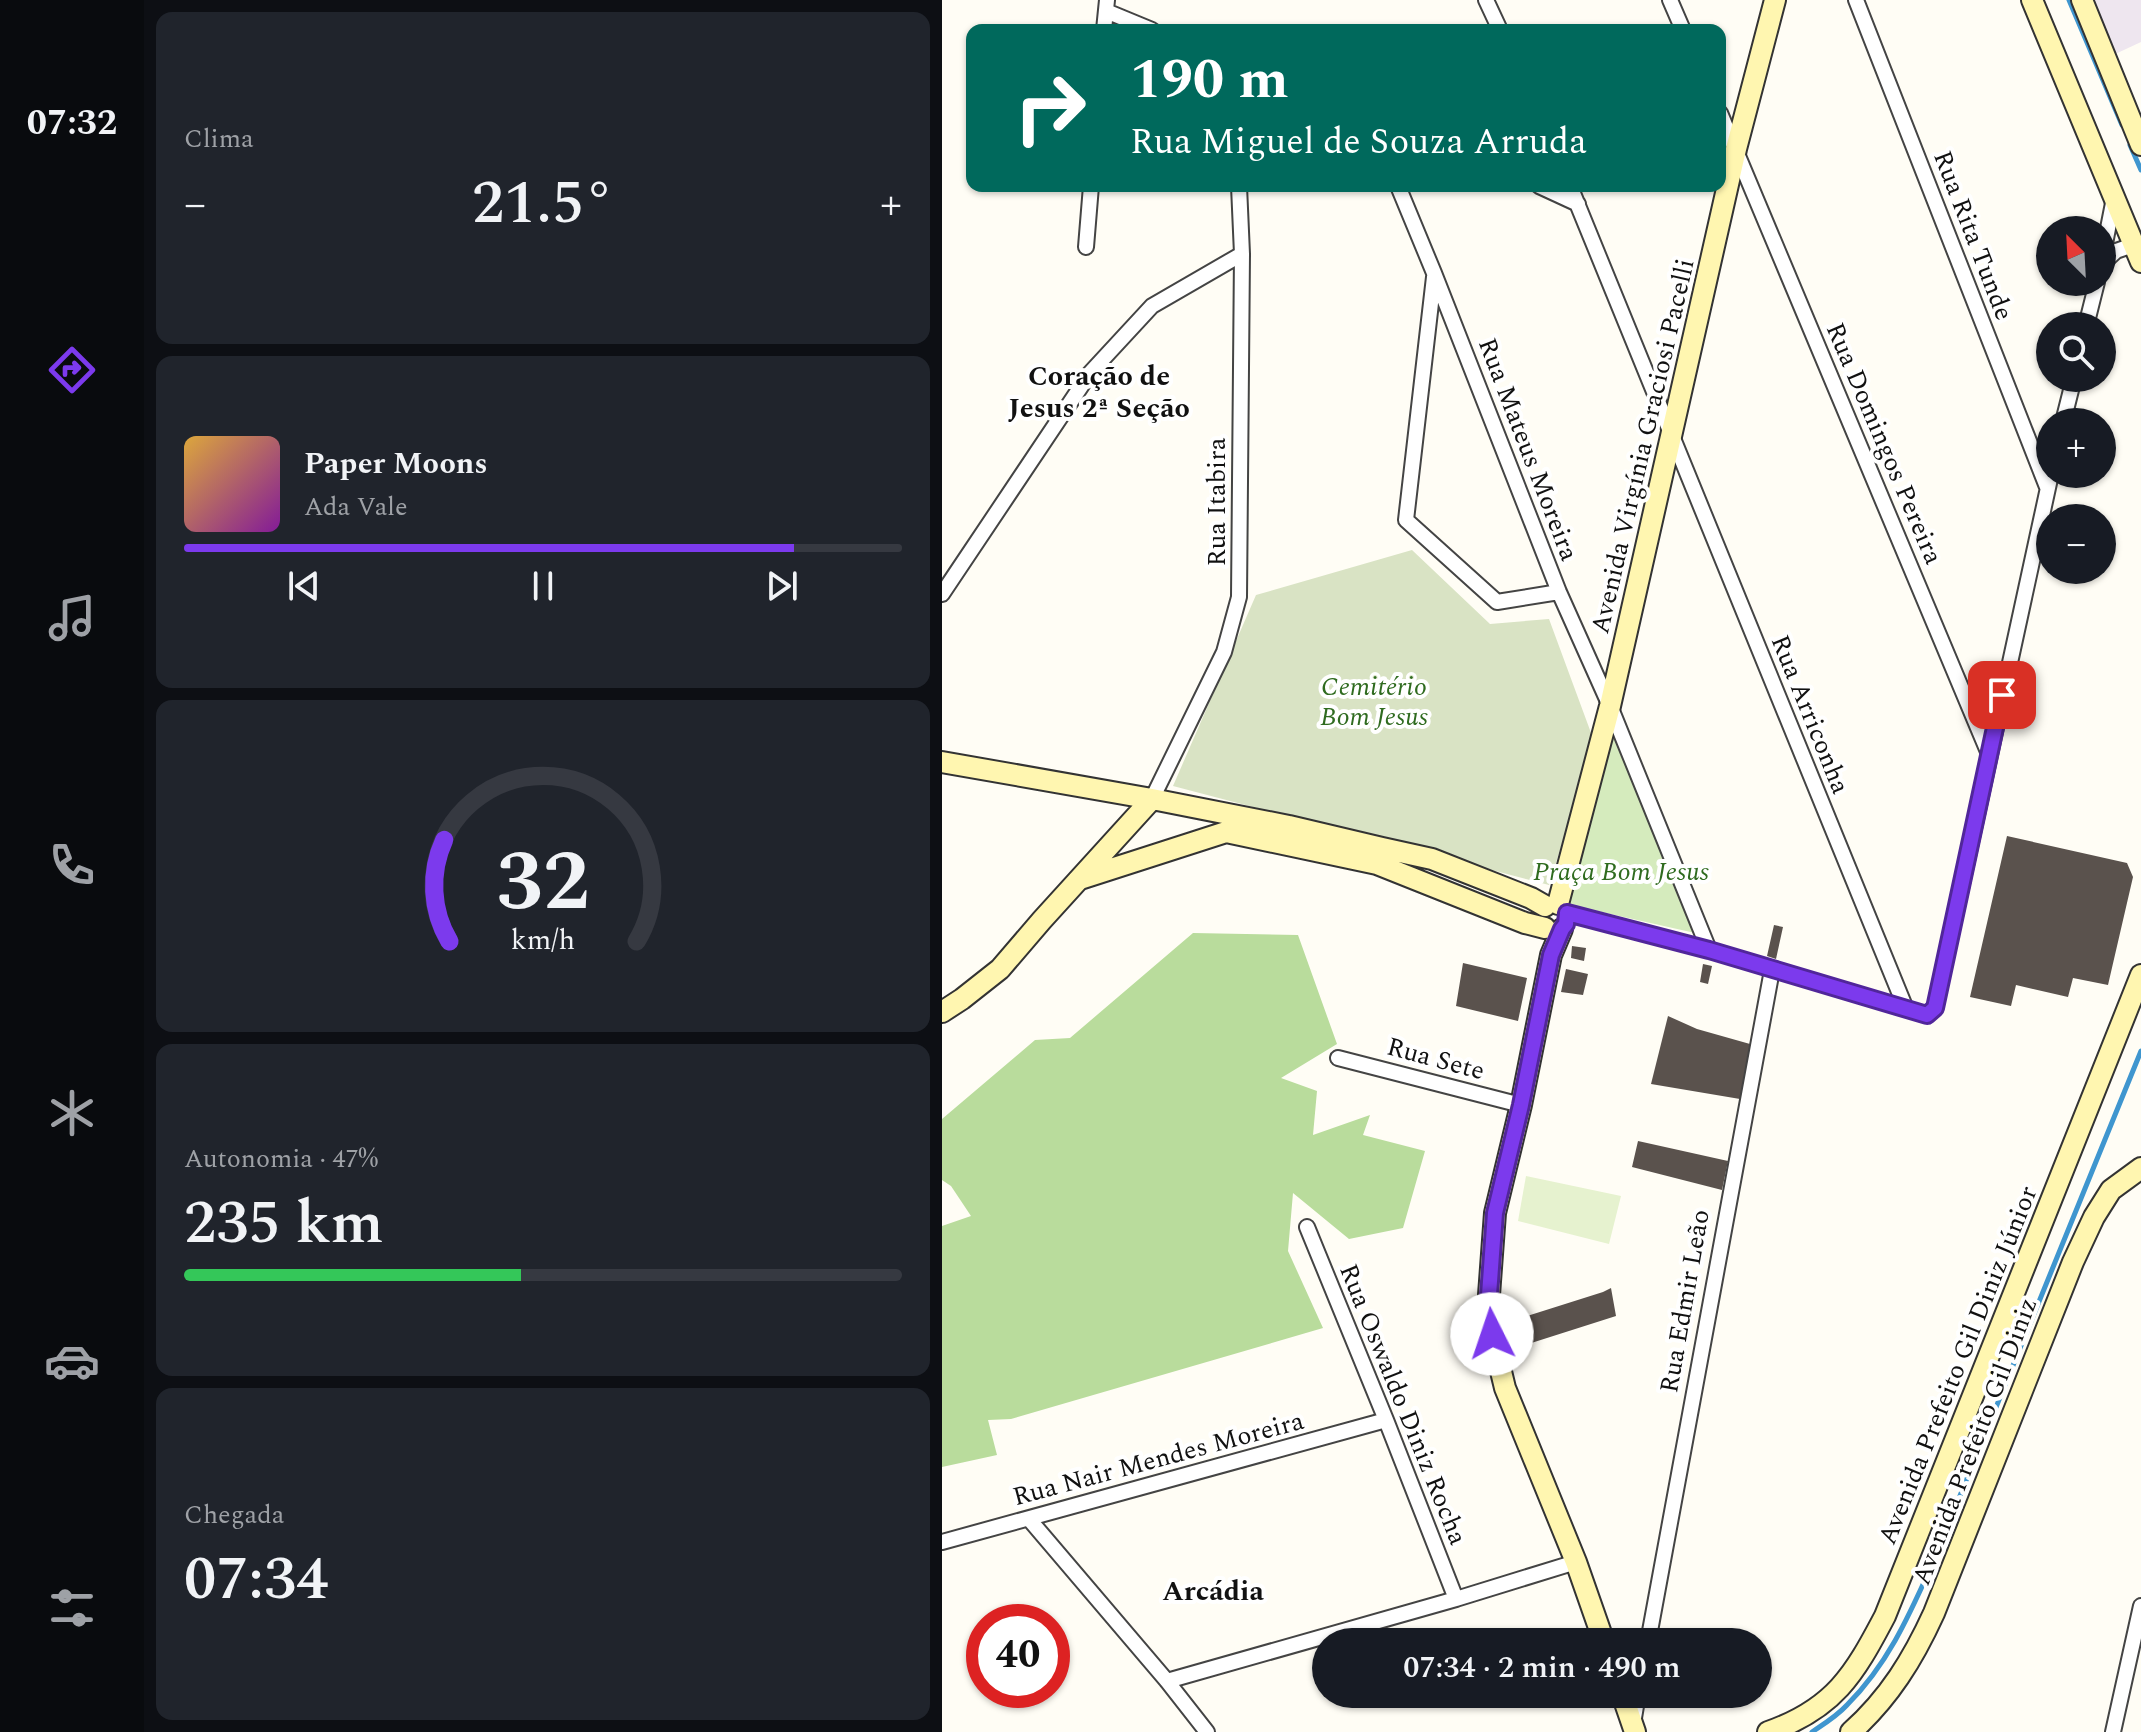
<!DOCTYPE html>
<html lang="pt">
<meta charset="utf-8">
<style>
:root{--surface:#171b24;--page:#20242c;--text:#f1f3f6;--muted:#9ea1a6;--line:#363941;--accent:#7c3aed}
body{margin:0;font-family:Spectral,serif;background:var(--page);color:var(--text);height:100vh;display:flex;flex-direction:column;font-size:30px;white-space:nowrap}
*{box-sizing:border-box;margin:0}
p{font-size:26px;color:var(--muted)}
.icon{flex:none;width:44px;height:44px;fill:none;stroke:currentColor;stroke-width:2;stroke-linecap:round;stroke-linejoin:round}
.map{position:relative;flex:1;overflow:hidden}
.side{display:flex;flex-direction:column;gap:12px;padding:12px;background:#0d0f14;width:798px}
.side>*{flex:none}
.banner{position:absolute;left:24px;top:24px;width:760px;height:168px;border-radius:16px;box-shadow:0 2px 6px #0004;background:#00695c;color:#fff;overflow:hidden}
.needle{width:52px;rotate:336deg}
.controls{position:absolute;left:1094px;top:216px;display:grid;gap:16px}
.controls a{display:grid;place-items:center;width:80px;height:80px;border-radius:50%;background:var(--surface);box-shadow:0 2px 6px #0004;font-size:40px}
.speed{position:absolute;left:24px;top:1604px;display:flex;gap:16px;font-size:40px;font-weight:700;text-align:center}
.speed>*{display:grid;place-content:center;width:104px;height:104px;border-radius:50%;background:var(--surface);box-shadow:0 2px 6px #0004;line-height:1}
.speed .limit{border:12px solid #d22;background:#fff;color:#111}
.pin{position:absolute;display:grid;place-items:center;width:68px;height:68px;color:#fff;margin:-34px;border-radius:16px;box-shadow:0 4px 12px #0006}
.me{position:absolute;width:88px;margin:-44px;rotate:356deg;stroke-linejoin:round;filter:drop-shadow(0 0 6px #0008)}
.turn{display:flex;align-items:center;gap:28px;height:168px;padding:0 32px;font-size:36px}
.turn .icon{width:104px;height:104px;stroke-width:2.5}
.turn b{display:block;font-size:56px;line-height:68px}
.big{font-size:60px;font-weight:600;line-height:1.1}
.side .card{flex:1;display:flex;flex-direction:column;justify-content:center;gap:12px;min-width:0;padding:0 28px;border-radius:16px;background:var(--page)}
.side .dial{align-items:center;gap:0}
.dial svg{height:208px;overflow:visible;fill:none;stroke:var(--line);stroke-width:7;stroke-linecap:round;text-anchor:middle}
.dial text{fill:var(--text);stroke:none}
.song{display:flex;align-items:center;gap:24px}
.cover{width:96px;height:96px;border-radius:12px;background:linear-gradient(135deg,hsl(40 70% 55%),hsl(290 70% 35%))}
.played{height:8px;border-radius:4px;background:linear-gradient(90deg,var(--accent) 85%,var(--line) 85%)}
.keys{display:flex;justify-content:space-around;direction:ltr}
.heat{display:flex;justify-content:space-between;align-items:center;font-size:44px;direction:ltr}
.charge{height:12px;border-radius:6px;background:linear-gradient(90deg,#34c759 47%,var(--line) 0)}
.trip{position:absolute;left:370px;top:1628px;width:460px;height:80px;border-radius:40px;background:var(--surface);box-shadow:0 2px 6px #0004;font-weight:600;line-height:80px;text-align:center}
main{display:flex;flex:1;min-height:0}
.tab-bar{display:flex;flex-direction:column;width:144px;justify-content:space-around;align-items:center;background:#090b0e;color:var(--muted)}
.tab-bar .icon{width:56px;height:56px}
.tab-bar .selected{color:var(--accent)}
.tab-bar b{font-size:36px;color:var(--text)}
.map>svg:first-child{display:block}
</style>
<main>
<nav class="tab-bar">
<b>07:32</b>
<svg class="icon selected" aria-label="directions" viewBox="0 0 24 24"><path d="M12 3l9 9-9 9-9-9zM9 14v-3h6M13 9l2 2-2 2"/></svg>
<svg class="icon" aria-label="music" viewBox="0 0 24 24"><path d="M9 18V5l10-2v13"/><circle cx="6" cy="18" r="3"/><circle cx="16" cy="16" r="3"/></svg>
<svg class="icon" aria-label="phone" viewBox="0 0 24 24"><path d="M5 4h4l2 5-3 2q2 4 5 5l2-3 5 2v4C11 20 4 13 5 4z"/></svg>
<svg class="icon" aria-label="climate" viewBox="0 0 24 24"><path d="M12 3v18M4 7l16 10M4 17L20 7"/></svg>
<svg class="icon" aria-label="car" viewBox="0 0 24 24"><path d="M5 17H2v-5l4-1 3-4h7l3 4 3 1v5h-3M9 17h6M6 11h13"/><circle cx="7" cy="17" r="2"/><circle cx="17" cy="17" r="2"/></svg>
<svg class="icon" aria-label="filters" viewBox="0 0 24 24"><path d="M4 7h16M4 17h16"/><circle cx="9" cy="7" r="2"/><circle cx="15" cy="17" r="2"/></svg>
</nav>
<section class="side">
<div class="card"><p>Clima</p>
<div class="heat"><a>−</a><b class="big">21.5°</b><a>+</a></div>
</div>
<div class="card">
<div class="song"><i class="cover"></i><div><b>Paper Moons</b><p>Ada Vale</p></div></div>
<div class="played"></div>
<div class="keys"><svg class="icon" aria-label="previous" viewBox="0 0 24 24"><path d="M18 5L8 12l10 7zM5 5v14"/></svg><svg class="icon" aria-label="pause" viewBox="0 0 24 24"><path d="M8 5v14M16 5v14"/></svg><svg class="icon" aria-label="next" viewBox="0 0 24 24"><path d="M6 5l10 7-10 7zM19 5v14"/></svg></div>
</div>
<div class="card dial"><svg viewBox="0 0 100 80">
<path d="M14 69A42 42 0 1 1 86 69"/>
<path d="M14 69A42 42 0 0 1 12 30" stroke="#7c3aed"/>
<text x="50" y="56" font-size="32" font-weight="700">32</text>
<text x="50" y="72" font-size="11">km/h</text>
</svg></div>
<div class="card"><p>Autonomia · 47%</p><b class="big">235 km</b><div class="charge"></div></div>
<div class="card"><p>Chegada</p><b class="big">07:34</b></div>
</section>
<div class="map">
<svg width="1199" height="1732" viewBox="0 0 1199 1732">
<rect width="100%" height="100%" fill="#fffdf5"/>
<!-- industrial -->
<path fill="#eee6ef" d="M1145,0H1199V42L1169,56Z"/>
<!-- green -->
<path fill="#d5ebbd" d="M668,723L753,933L624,904Z"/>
<!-- forest -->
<path fill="#b9dc9c" d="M251,933L356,935L395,1044L339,1078L375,1091L371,1135L428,1115L421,1135L483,1151L461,1228L407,1239L351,1193L346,1251L381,1328L69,1419L46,1420L55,1455L0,1467V1226L29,1216L9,1186L0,1180V1119L93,1040L128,1038Z"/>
<!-- cemetery -->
<path fill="#d9e3c4" d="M470,550L548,624L607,619L652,741L607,885L231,786L314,595Z"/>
<!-- pitch -->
<path fill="#e6f2cf" d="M584,1176L679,1196L667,1244L576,1221Z"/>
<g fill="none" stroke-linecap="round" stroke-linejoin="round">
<!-- stream -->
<path stroke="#3f96cf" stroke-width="5" d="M1127,0L1180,125
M1188,145L1199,170
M870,1732C882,1724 895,1716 905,1705C945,1665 966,1618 989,1567L1199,1051"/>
</g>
<!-- building -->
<path fill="#5a524d" d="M1065,836L1185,863L1191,877L1166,985L1131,978L1126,997L1074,985L1069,1006L1028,997Z
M832,925L841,927L834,959L825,956Z
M630,946L644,948L642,961L629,958Z
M521,963L585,978L576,1021L514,1006Z
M761,964L770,966L766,984L758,982Z
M624,969L646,974L641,995L619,992Z
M726,1016L755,1029L808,1044L798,1099L709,1084Z
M696,1141L786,1161L780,1190L690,1167Z
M669,1288L674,1316L583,1345L576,1319L661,1292Z"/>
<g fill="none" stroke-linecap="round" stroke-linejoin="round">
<!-- street casing -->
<g stroke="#444" stroke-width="18">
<path id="street" d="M544,0L558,30
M728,0L741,30
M914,0L1105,487
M164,11L210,30
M162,30L165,0
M778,113L1047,754
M456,186L492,273L617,592L668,706L767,950
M597,186L636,204
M628,186L964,1009
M144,247L149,186
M1160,259L1172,198
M1160,264L1174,251L1191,245
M492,277L464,520L555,602L617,592
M1144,326L1155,282
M1121,422L1132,378
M0,594L148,373L210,306L300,254
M210,799L282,652L297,597L300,254L297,186
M625,913L767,950L964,1009L985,1015L993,1008L1109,474
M396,1058L579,1105
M365,1227L444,1420L514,1599
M87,1519L225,1681L265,1732
M0,1542L444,1420
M706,1642L830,970
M225,1681L514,1599L634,1562
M691,1724L696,1694
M1171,1732L1199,1606"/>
</g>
<!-- secondary casing -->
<g stroke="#333" stroke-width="24">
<path id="secondary" d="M1090,0L1199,262
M1140,0L1199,145
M0,762L210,799L347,826L440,848L490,859L589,898L603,906
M138,879L284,832L435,864L583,923L603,928
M616,904L668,706L794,149L833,0
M620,929L609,955L579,1105L553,1213L547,1295L550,1334L563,1388L634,1562L662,1642
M0,1012L20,999L58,969L100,920L210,799
M680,1694L693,1732
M826,1732C892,1709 912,1675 943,1616L1199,975
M909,1732C947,1698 971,1659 992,1613L1131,1262L1152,1217L1169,1190L1199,1168"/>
</g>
<!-- street -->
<use href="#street" stroke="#fff" stroke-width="14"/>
<!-- secondary -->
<use href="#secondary" stroke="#fff6b0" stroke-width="20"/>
</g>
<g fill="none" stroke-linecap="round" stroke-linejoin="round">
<!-- route casing -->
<g stroke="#51269a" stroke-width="20">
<path id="route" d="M550,1334L547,1295L553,1213L579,1105L609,955L620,929L624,924L625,913L767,950L985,1015L993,1008L1060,695"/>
</g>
<!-- route -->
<use href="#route" stroke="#7c3aed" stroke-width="14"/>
</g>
<g text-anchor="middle" stroke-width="8" stroke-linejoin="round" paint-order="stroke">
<!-- street labels -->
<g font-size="26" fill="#111" stroke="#fff">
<text transform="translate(1032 235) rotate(69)" y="9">Rua Rita Tunde</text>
<text transform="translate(943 443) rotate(67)" y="9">Rua Domingos Pereira</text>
<text transform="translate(700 446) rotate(-77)" y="9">Avenida Virgínia Graciosi Pacelli</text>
<text transform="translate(587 449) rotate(69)" y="9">Rua Mateus Moreira</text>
<text transform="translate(274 502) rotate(-90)" y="9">Rua Itabira</text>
<text transform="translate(869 714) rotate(68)" y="9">Rua Arriconha</text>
<text transform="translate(494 1058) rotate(15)" y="9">Rua Sete</text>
<text transform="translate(742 1301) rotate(-80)" y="9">Rua Edmir Leão</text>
<text transform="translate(1015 1365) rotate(-68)" y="9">Avenida Prefeito Gil Diniz Júnior</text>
<text transform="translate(462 1404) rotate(68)" y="9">Rua Oswaldo Diniz Rocha</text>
<text transform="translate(1032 1441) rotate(-69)" y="9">Avenida Prefeito Gil Diniz</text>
<text transform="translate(216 1458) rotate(-15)" y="9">Rua Nair Mendes Moreira</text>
</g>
<!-- park labels -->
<g font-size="26" font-style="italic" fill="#2f6b1f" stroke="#fff">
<text x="432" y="695">Cemitério<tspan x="432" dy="30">Bom Jesus</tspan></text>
<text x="679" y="880">Praça Bom Jesus</text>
</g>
<!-- neighbourhood labels -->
<g font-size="28" font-weight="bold" fill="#111" stroke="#fff">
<text x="157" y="385">Coração de<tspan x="157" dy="32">Jesus 2ª Seção</tspan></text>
<text x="271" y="1600">Arcádia</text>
</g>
</g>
</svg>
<div class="controls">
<a><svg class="needle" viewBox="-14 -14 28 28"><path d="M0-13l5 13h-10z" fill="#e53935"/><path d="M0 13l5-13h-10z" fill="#9ea1a6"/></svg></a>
<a><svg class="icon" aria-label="search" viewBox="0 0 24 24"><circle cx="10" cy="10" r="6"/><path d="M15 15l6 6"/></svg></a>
<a>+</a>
<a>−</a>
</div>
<div class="speed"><div class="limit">40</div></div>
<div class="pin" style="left:1060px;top:695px;background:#d93025"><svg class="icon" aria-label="arrive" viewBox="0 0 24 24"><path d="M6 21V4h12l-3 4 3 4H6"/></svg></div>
<svg class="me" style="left:550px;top:1334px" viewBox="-20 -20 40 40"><circle r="19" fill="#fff"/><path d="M0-13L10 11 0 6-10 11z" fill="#7c3aed"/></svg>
<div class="trip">07:34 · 2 min · 490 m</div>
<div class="banner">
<div class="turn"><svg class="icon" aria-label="right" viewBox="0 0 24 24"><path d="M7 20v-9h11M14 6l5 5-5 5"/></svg><div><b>190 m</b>Rua Miguel de Souza Arruda</div></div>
</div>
</div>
</main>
